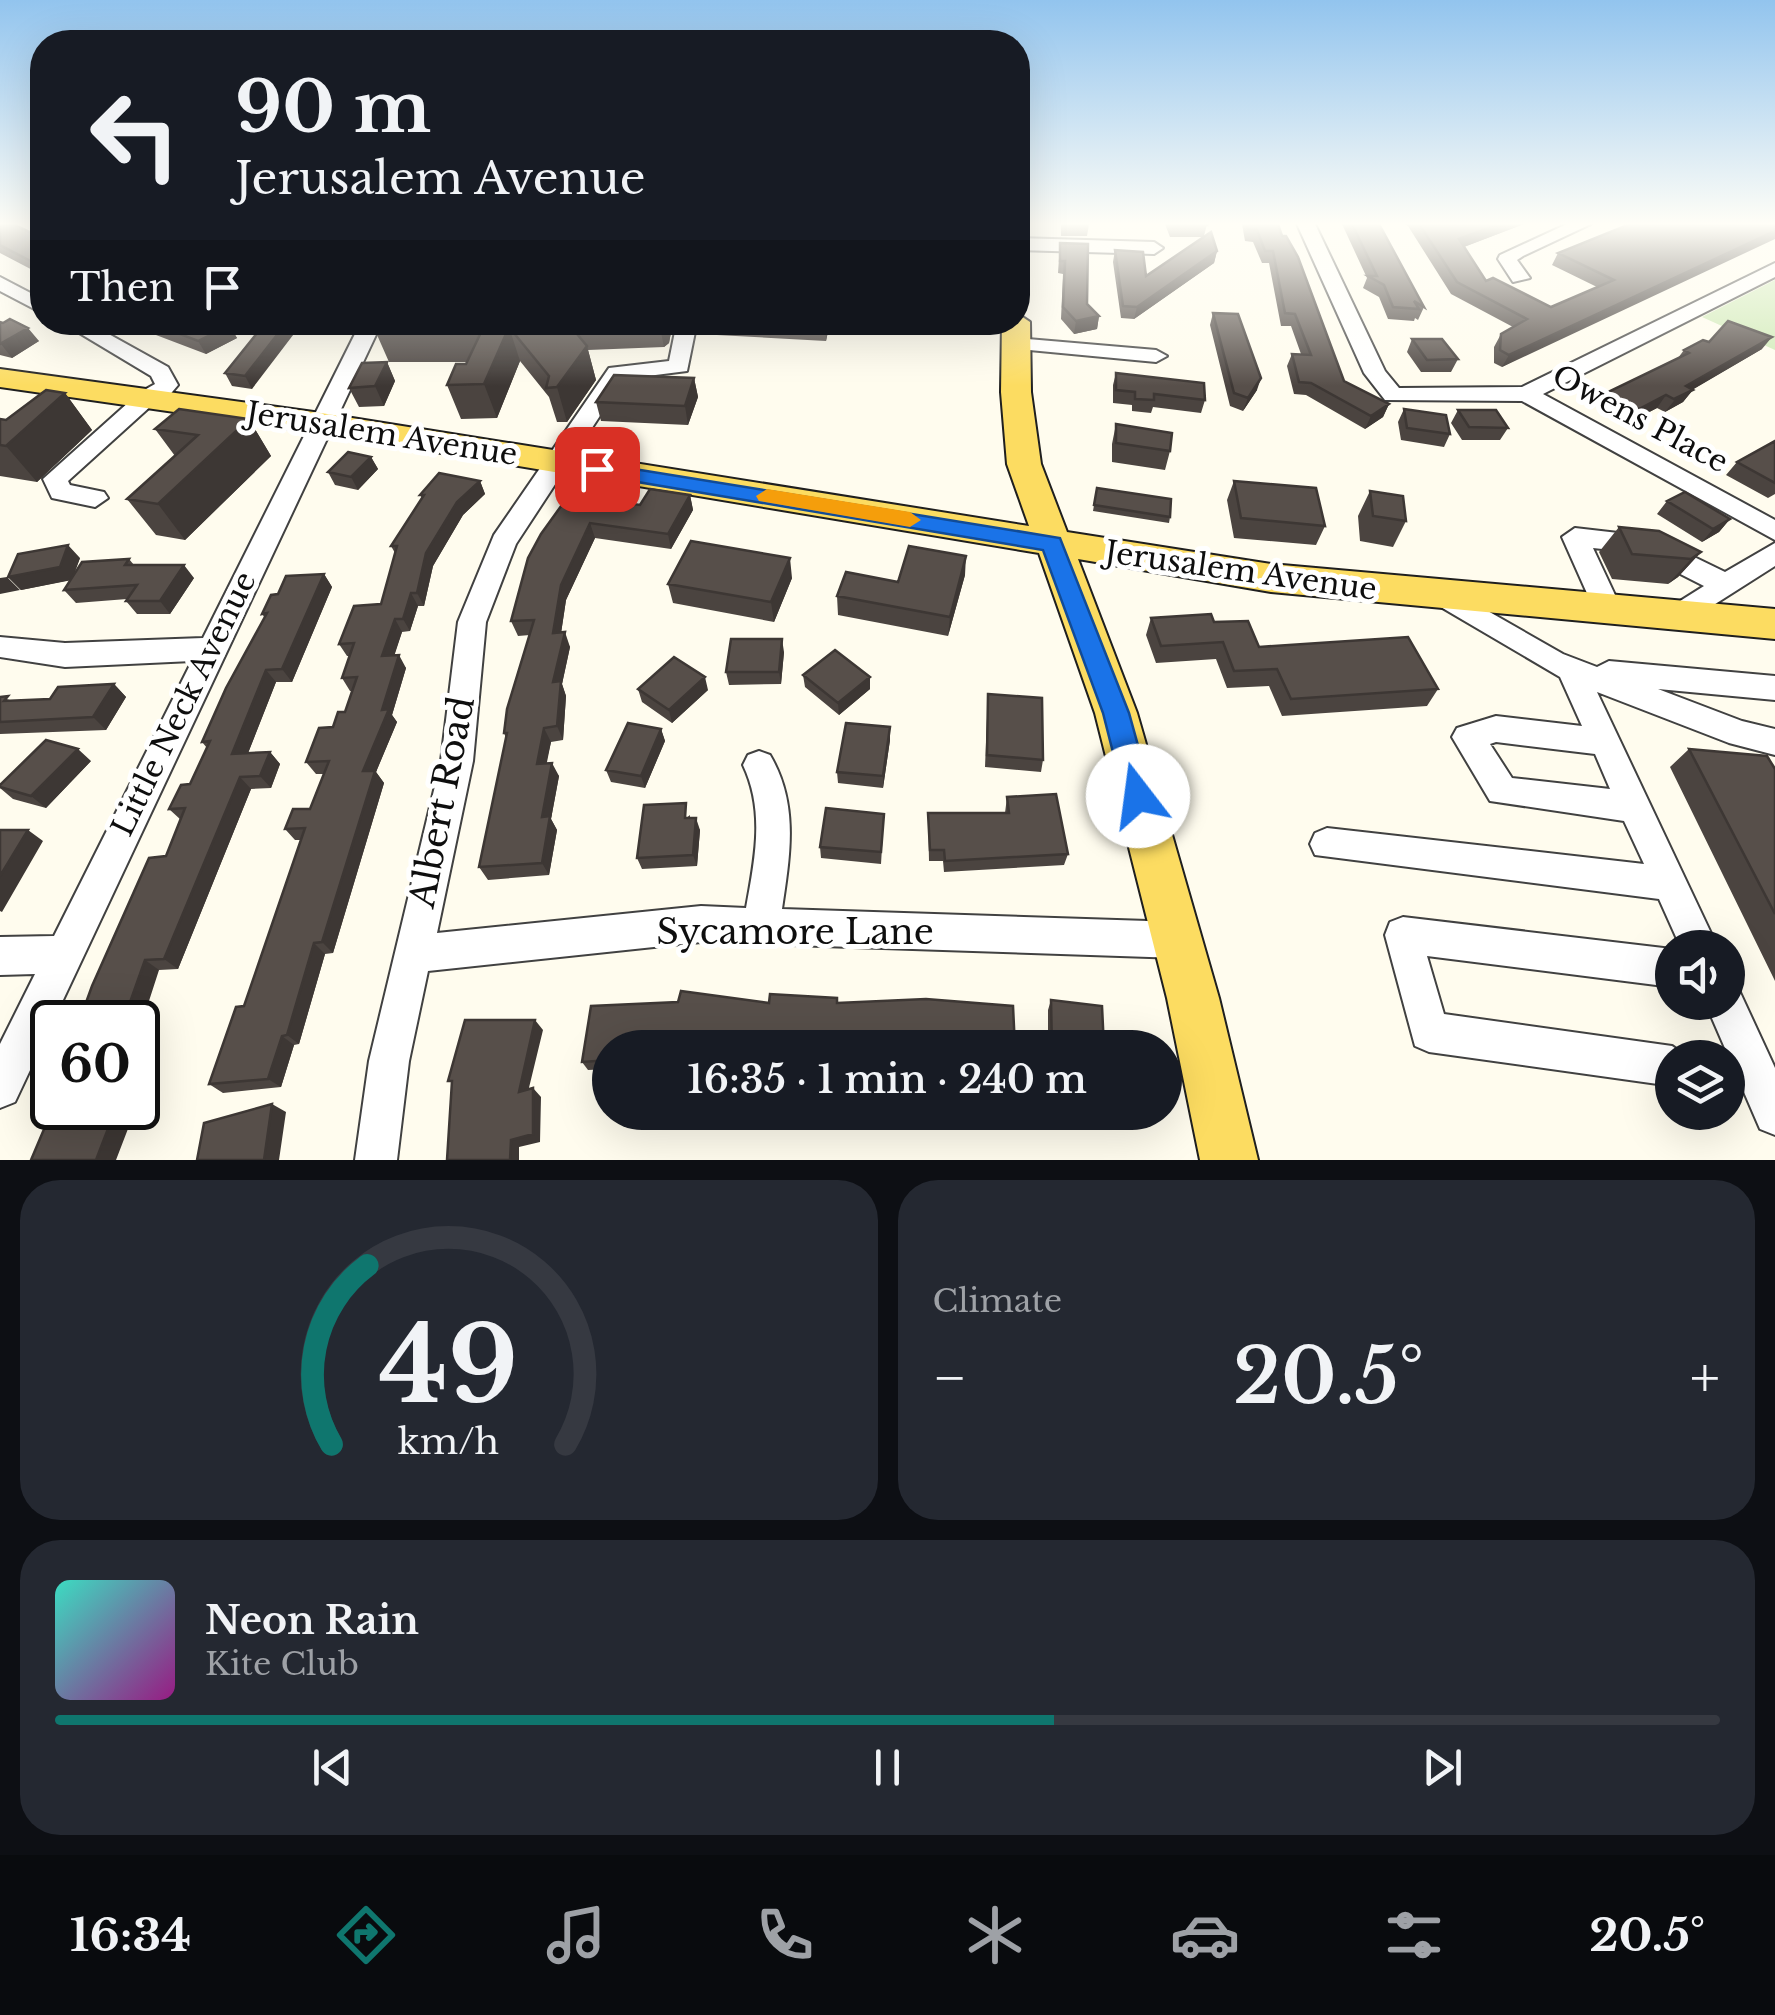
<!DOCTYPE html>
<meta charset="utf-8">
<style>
:root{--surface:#171b24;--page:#242831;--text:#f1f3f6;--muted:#9ea1a6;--line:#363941;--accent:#0f766e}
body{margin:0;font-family:"Libre Baskerville",serif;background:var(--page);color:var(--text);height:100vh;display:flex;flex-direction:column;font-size:38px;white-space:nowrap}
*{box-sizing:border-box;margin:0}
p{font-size:32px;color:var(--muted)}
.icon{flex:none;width:55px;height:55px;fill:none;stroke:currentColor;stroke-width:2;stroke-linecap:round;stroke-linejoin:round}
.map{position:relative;height:1160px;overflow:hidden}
.side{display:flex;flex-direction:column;gap:20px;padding:20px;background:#0d0f14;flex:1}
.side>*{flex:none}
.top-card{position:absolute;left:30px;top:30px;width:1000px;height:305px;border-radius:40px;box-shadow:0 10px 40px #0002;background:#171b24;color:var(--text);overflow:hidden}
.controls{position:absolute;left:1655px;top:930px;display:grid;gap:20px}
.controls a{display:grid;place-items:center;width:90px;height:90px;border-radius:50%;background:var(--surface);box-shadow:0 10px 40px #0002;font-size:50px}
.speed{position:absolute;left:30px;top:1000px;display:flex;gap:20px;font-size:50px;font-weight:700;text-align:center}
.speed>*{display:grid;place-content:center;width:130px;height:130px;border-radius:50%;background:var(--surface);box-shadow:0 10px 40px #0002;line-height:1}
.speed .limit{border:5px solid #111;border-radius:15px;background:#fff;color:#111}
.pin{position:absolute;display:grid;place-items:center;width:85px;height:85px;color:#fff;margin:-42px;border-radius:20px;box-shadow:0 5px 15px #0006}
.me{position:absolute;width:110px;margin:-55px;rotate:345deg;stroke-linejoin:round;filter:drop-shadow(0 0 8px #0008)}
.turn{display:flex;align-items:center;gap:35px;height:210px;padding:0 40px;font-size:45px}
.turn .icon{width:130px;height:130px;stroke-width:2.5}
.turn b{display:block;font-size:70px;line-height:85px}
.then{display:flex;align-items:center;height:95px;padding:0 40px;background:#0003;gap:20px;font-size:38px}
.big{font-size:75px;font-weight:600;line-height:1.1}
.side .tile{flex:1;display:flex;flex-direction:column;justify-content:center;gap:15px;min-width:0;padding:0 35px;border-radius:40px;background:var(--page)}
.side .dial{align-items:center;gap:0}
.dial svg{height:260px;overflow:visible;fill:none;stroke:var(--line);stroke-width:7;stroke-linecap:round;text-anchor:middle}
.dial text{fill:var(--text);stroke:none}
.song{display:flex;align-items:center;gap:30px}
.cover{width:120px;height:120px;border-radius:15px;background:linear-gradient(135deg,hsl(170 70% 55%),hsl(310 70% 35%))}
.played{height:10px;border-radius:5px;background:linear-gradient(90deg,var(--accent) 60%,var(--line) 60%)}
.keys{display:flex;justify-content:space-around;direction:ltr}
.heat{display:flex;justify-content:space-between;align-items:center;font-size:55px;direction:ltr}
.side .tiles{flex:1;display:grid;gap:20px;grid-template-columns:1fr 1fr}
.tile:last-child{grid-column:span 2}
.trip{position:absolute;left:592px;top:1030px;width:590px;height:100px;border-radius:50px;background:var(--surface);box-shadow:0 10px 40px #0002;font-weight:600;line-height:100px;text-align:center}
.dock{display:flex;height:160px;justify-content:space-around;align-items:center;background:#090b0e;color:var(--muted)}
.dock .icon{width:70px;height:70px}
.dock .on{color:var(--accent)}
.dock b{font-size:45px;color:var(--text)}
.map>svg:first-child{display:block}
</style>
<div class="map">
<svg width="1775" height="1160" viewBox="0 0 1775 1160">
<rect width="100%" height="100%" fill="#fffcee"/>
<!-- green -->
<path fill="#d0eab7" d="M1775,280V350L1702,317Z"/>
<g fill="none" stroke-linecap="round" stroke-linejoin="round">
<!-- minor casing -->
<g stroke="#414141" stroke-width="4">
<path id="minor" d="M1297,224H1315L1385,371L1399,388L1522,387L1775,263V277L1543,394L1775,520V540L1522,401L1385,400L1364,373Z
M1567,224H1591L1523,256L1517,260L1530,278L1513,282L1498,259L1500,255Z
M1018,238L1154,242L1163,248L1154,254L1018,250Z
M0,277L42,299V313L0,291Z
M61,322H87L168,367L178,385L162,404L152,405L68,481L70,485L104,492L108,498L95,507L52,498L43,479L139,393L155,384L151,376Z
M361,322H382L15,1102L0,1108V1044L35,974L0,975V937L54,936L192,661L65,667L0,657V637L65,643L203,638Z
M677,322H697L687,371L624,379L516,544L486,622L473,761L437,933L701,906L746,908C755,859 765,811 743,765L748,755L759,751L770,755C799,804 790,855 782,909L1179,922L1192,927L1198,940L1192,953L1179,958L701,942L428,971L409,1061L397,1160H355L369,1061L441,761L458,622L494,535L609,368L669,361Z
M1016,338L1156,350L1167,356L1156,362L1009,348V340Z
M1575,528L1653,537L1725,572L1775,543V566L1679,627L1669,624L1665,616L1669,608L1704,586L1639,553L1593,548L1622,610L1618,618H1598L1562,537Z
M1444,586L1563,654L1597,667L1609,661L1775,676V700L1658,689L1742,721L1775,729V755L1729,743L1597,692L1718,948H1681L1659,899L1315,855L1310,844L1315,833L1327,828L1644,864L1624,821L1490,801L1452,737L1457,728L1496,716L1582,726L1560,677L1434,603L1430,596L1434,589ZM1496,742L1595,754L1610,789L1512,778L1490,744Z
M1403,917L1672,949V987L1427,956L1444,1014L1672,1046L1689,1058H1672V1086L1429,1052L1415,1046L1385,935L1390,922Z
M1728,984L1738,988L1775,1068V1135L1760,1129L1705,1002H1728Z"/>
</g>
<!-- major casing -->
<g stroke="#1f1f1f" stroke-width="4">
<path id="major" d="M1018,314L1030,322L1031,392L1041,464L1067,532L1271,564L1775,609V639L1271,592L1078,559L1137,713L1219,998L1258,1160H1200L1167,998L1095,713L1039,553L321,433L0,387V369L321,413L1029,526L1007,464L1001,392L1002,322H1018Z"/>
</g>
<!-- minor -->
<use href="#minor" fill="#fff" fill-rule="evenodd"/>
<!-- major -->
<use href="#major" fill="#fcdc61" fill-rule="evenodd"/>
</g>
<!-- wall -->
<path fill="#4b4440" d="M0,224L42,238V275L0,253Z
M1061,224H1089L1087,236H1061Z
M1165,224H1207L1204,236L1217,251L1214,263L1134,319L1121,318L1113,262L1115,250L1146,276L1203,237H1170Z
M1242,224H1278L1344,381L1389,404L1383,417L1365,429L1306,395L1294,394L1287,366L1292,354H1301L1291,326H1281L1269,263H1262L1253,242L1245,241Z
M1342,224H1379L1424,307L1418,320L1415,318L1414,321L1388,319L1379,297L1363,288L1367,278Z
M1404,224H1524L1464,247L1486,281L1551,307L1597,287L1552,265L1558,253L1775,224L1502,367L1494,363V347L1501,334L1513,327L1451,294L1408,226Z
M1060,243L1087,304L1099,316L1097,329L1074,334L1061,319L1063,274L1058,273Z
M1213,313L1257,390L1243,411L1230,406L1210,325Z
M0,322L39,341L12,358L0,355Z
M133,322H224L237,338L206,354L156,335Z
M266,322L252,389L232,386L225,373Z
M377,322H673L669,343L664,347L588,350L596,380L567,422H557L549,397L520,361L497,418L461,419L447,385L467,362H389L374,328Z
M696,322H830L826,341L698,334Z
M1412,339L1458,359L1451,372H1421L1407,352Z
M1709,342L1762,349L1693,389L1683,402L1665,412L1657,408L1630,422L1599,405L1608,392L1678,358L1684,350Z
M387,362L395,381L384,406L359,407L349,388Z
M1116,373L1205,400L1201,413L1153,407L1151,413L1132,411V405L1113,403V385Z
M694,378L698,397L688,425L601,421L596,402Z
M65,393L92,430L37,482L0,476V419L6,420Z
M1404,409L1450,434L1444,447L1401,440L1398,422Z
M1458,410L1508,428L1500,440H1462L1451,423Z
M249,419L271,456L185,540L156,535L127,499L175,456L155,429Z
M1116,424L1170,451L1165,470L1112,462V444Z
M1775,441V494L1768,498L1726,475L1737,462Z
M371,457L378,469L358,490L335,485L328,472Z
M480,481L485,494L463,515L433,566L424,606H418L410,631L402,632L394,655L406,668L392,715L397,722L376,772L384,783L333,953L325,954L299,1044L294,1045L281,1087L223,1093L209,1084L244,1006L301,840H295L285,829L310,809L324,774H316L306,762L345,712L353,691H350L342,678L350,656H347L339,644L381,604L395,553L391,546L422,498L420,495Z
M1234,481L1325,526L1316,545L1234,538L1227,500Z
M1097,488L1170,517L1169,523L1093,511Z
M1370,491L1406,521L1393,547L1360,541L1358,516Z
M690,495L693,510L671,549L595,538L566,600L561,633L570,647L562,684L566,696L563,740L551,742L546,763L559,776L551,819L557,830L549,875L488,880L479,867L506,738L504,733L530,635L518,636L511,621L541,534L640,505Z
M1667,501L1730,519L1719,532L1702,542L1657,514Z
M1619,527L1701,552L1678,577L1668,584L1612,579L1599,552Z
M80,558L73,576L129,559L134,565L194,578L170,614H137L126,601L127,599L76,603L64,590L70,580L21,590L8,577Z
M324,574L332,587L292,682H276L248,753L270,752L280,764L271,788L251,789L178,969L159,970L79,1022L166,856L181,820L169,809L190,784L207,748L202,742L265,618L262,614L278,594Z
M965,575L948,636L838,615L837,596L898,582Z
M792,578L774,622L673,603L668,584Z
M1151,618L1214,622L1259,647L1438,689L1427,706L1282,716L1269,686L1227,688L1216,659L1156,663L1146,635Z
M784,652L781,684L729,685L726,672Z
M803,675L870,677V689L839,715L805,687Z
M114,684L126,697L106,730L0,734V697L13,701L50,699Z
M638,689L708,690L672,723L642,702Z
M988,694L1043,760L1041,772L985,767Z
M890,727V740L883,788L838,783L837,772Z
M661,729L665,741L645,788L611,782L606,770Z
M1689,749L1775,769V981L1670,767Z
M91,761L46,808L13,799L0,788V785Z
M1007,797L1068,854L1064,865L944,872L943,861H929L928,813H1005Z
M884,814L881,864L821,858L820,847Z
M690,815V818L700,830L697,866L642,869L637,858Z
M837,998L698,1047L653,1041L610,1048V1069L588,1070L582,1062L591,1006L769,1003Z
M1051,1000L1104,1048H1048V1010Z"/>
<!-- shaded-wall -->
<path fill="#3d3734" d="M1499,224H1524L1453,251L1459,239Z
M1775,231V239L1502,367L1509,355Z
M1217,251L1214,263L1134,319L1137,307Z
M1099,316L1097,329L1074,334L1076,321Z
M287,322H303L252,389L245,376Z
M659,322H673L669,343L664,347Z
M825,322H830L826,341Z
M230,325L237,338L206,354L198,341Z
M509,327L520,361L497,418L484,384Z
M28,328L39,341L12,358L1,344Z
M1772,337L1762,349L1687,393L1693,390L1683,402L1665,412L1686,386Z
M587,346L596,380L567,422L557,387Z
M387,362L395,381L384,406L375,386Z
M694,378L698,397L688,425L685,406Z
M1261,378L1257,390L1243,411L1248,398Z
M65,393L92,430L37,482L6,446Z
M1666,395L1657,408L1630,422L1639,409Z
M1389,404L1383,417L1365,429L1371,416Z
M249,419L271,456L185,540L158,504Z
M371,457L378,469L358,490L351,477Z
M480,481L485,494L463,515L433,566L424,606L417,593L426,553L457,502Z
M690,495L693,510L671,549L668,534Z
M1730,519L1719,532L1702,542L1713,529Z
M590,523L595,538L566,600L559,647L553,633L561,585Z
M68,545L80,558L72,580L21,590L8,577Z
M1701,552L1678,577L1668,584L1691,559Z
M966,556L965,575L948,636L950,617Z
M790,558L792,578L774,622L771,602Z
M184,565L194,578L170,614L160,601Z
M324,574L332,587L292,682L282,669Z
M7,577L20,590L0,594V578Z
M411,593L418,606L410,631L403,619Z
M395,619L402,632L390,669L382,656Z
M565,632L570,647L562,684L566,696L563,740L557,726L553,682Z
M782,639L784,652L781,684L779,672Z
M399,655L406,668L392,715L397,722L376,772L384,783L333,953L322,942L363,771Z
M266,670L276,682L243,766L232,754Z
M705,677L708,690L672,723L669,710Z
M870,677V689L839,715L838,703Z
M114,684L126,697L106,730L93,717Z
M890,727V740L883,788V776Z
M544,728L551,742L544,777L537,764Z
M661,729L665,741L645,788L641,776Z
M78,749L91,761L46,808L31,796Z
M270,752L280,764L271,788L260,776Z
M552,763L559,776L551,819L557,830L549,875L542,863V817Z
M240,777L251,789L178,969L164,959Z
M696,818L700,830L697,866L693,855Z
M28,830L43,841L2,912L0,911V876Z
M314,943L325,954L299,1044L287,1035Z
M145,960L159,970L138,1035V1022H123Z
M535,1020L543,1030L526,1100L519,1092Z
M648,1032L653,1041L652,1048H646Z
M282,1036L294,1045L281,1087L268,1079Z
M138,1077L146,1081L138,1104Z
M533,1088L541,1097L540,1142L519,1147V1160H510L511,1140Z
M272,1104L286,1112L279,1160H264Z
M116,1108H136L116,1160H96Z"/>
<!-- building -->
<path fill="#574f4a" stroke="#3d3734" stroke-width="2.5" d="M0,224H13L42,238V267L0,245Z
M1172,224H1207V225H1172Z
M1247,224H1278L1282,236H1286L1298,257L1344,381L1389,404L1371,416L1311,383L1299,382L1292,354L1311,355L1295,314L1285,313L1273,251H1265L1257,230L1248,229Z
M1352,224H1379L1424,307L1414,301L1419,309L1393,307L1384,285L1368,276H1377Z
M1419,224H1499L1459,239L1486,281L1493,278L1551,307L1614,280L1558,253L1630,224H1775V231L1509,355L1500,350L1501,334L1527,319L1457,282Z
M1211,232L1217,251L1137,307L1123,306L1115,250L1143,252L1146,276Z
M1060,243L1088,244L1087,304L1099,316L1076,321L1063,307L1065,261H1060Z
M1213,313L1238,314L1261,378L1248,398L1234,393Z
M10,319L28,328L0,344V322L3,323Z
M1728,321L1772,337L1686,386L1693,390L1674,399L1666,395L1639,409L1608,392L1689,353L1684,350L1703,340L1709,342Z
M149,322H224L230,325L198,341Z
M266,322H287L245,376L225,373Z
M377,322H567L587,346L557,387L546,388L549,376L509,327L484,384L447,385L456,364H466L483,328H374Z
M1412,339H1442L1458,359L1427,360Z
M387,362L375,386L349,388L362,363Z
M1116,373L1204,383L1205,400L1154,394V400L1135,399V392L1116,390Z
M614,375L694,378L685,406L596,402Z
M46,390L65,393L6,446L0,445V419L6,420Z
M179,409L249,419L158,504L127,499L198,435L155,429Z
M1404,409L1446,415L1450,434L1407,428Z
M1458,410H1496L1508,428L1469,427Z
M1116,424L1172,433L1170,451L1116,443Z
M1775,441V483L1737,462Z
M348,452L371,457L351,477L328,472Z
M439,473L480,481L457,502L426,553L417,593H411L403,619H395L382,656L399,655L382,710L389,709L363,771H375L322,942L314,943L287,1035L282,1036L268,1079L209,1084L236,1007L244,1006L305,828L285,829L293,809H310L329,761L306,762L319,728L333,727L338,712H345L357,677L342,678L354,643L339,644L354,606L381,604L397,546H391L424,495H420Z
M1234,481L1316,488L1325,526L1241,518Z
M1097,488L1171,499L1170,517L1094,505Z
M650,489L690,495L668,534L590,523L561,585L553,633L565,632L553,682L561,681L557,726L544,728L537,764L552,763L542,817L550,816L542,863L479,867L507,733H504L507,709L534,620L511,621L528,558L541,534L569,495L640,505Z
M1370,491L1403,496L1406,521L1373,516Z
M1685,492L1730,519L1713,529L1667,501Z
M1619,527L1659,531L1701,552L1691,559L1632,554Z
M691,541L790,558L771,602L668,584Z
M68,545L60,567L8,577L18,554Z
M909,546L966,556L950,617L837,596L846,572L898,582Z
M129,559L125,565H184L160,601H126L137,585L64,590L82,562Z
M324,574L282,669L266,670L232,754L270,752L260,776L240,777L164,959L145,960L123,1022H79L92,986L149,858L166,856L185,808L169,809L181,785L190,784L210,741L202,742L226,688L267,613L262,614L271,595L278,594L286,576Z
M1211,614L1214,622L1248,621L1259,647L1408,637L1438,689L1291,699L1277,669L1234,671L1223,642L1161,646L1151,618Z
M731,639H782L779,672H726Z
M835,650L870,677L838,703L803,675Z
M674,657L705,677L669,710L638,689Z
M114,684L93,717L0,722V697L8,696L4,701L50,699L58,687Z
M988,694L1042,698L1043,760L987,755Z
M628,723L661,729L641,776L606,770Z
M846,723L890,727L883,776L837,772Z
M46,740L78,749L31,796L0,787V785Z
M1689,749L1767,756L1775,769V914Z
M1056,794L1068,854L945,861L944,850H930L928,813H1009L1007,797Z
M686,803L685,818H696L693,855L637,858L644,805Z
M826,808L884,814L881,852L820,847Z
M0,830H28L0,876Z
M681,991L769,1003L770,994L837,998V1003L926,999L1013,1006L1015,1048H697L700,1038L648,1032L646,1048H610V1060L582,1062L591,1006L678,1002Z
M1051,1000L1102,1006L1104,1048H1052Z
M465,1020H535L519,1092L533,1088V1134L511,1140L510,1160H447L452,1081H448Z
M272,1104L264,1160H197L204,1123Z
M53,1108H116L96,1160H31Z"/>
<!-- sky -->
<linearGradient id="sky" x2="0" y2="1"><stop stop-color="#92c4ee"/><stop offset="0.58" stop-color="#fffef7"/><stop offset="1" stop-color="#fffef7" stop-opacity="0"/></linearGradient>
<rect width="1775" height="386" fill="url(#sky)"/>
<!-- route -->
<path fill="#1a73e8" stroke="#114b97" stroke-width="2.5" d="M597,463L1060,538L1129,713L1152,796L1148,805L1138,808L1129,805L1124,796L1103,713L1043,550L590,474L587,469Z"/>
<!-- slow -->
<path fill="#f59e0b" d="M767,489L910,512L921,520L910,527L759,501L756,496Z"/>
<g text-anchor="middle" stroke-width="10" stroke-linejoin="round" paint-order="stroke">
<!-- street labels -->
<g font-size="30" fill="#0e0e0e" stroke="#fff">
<text transform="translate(1640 419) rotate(28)" y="10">Owens Place</text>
<text transform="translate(382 434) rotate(9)" y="10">Jerusalem Avenue</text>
<text transform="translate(1241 571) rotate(8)" y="10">Jerusalem Avenue</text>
<text transform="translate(184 704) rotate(-64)" y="10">Little Neck Avenue</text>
</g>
<!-- near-street labels -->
<g font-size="35" fill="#0e0e0e" stroke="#fff">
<text transform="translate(442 802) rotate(-79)" y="12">Albert Road</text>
<text x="795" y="944">Sycamore Lane</text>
</g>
</g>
</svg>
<div class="controls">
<a><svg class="icon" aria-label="sound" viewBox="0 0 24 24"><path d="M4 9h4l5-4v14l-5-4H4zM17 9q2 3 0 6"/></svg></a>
<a><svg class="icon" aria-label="layers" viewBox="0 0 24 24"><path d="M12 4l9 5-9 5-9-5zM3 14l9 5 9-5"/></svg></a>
</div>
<div class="speed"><div class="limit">60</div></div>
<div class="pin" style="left:597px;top:469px;background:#d93025"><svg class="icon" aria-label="arrive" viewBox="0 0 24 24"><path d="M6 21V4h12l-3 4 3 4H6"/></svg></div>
<svg class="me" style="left:1138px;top:796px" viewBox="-20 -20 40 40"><circle r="19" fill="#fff"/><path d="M0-13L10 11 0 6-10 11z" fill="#1a73e8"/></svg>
<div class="trip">16:35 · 1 min · 240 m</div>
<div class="top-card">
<div class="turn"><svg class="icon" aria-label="left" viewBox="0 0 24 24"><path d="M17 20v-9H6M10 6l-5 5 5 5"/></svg><div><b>90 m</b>Jerusalem Avenue</div></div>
<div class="then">Then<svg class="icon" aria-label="arrive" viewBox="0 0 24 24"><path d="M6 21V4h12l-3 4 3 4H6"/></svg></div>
</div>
</div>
<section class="side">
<div class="tiles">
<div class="tile dial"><svg viewBox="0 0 100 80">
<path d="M14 69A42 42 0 1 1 86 69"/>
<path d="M14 69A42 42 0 0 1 25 14" stroke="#0f766e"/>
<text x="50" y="56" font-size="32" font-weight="700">49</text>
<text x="50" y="72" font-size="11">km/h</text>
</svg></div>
<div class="tile"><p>Climate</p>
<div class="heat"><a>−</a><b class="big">20.5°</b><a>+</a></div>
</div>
<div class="tile">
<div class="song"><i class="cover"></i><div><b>Neon Rain</b><p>Kite Club</p></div></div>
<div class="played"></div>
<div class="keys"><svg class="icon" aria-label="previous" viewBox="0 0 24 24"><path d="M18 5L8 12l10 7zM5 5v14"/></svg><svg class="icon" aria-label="pause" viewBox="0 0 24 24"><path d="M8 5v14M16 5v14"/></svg><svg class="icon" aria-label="next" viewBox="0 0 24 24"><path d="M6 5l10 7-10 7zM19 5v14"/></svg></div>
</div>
</div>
</section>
<nav class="dock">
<b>16:34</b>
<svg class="icon on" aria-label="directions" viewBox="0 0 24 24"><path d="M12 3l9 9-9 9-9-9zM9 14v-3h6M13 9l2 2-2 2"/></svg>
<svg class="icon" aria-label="music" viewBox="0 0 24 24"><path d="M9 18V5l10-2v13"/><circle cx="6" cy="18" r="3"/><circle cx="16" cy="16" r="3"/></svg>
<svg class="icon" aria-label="phone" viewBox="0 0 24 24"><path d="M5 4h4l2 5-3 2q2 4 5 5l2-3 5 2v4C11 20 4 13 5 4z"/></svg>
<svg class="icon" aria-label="climate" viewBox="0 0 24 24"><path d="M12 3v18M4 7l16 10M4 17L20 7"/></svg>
<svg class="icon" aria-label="car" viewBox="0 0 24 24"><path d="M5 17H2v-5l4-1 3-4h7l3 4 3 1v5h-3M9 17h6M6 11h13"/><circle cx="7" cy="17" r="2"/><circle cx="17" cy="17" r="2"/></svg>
<svg class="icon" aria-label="filters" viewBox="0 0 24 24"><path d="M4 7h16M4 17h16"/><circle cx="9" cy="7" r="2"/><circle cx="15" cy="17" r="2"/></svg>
<b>20.5°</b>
</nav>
